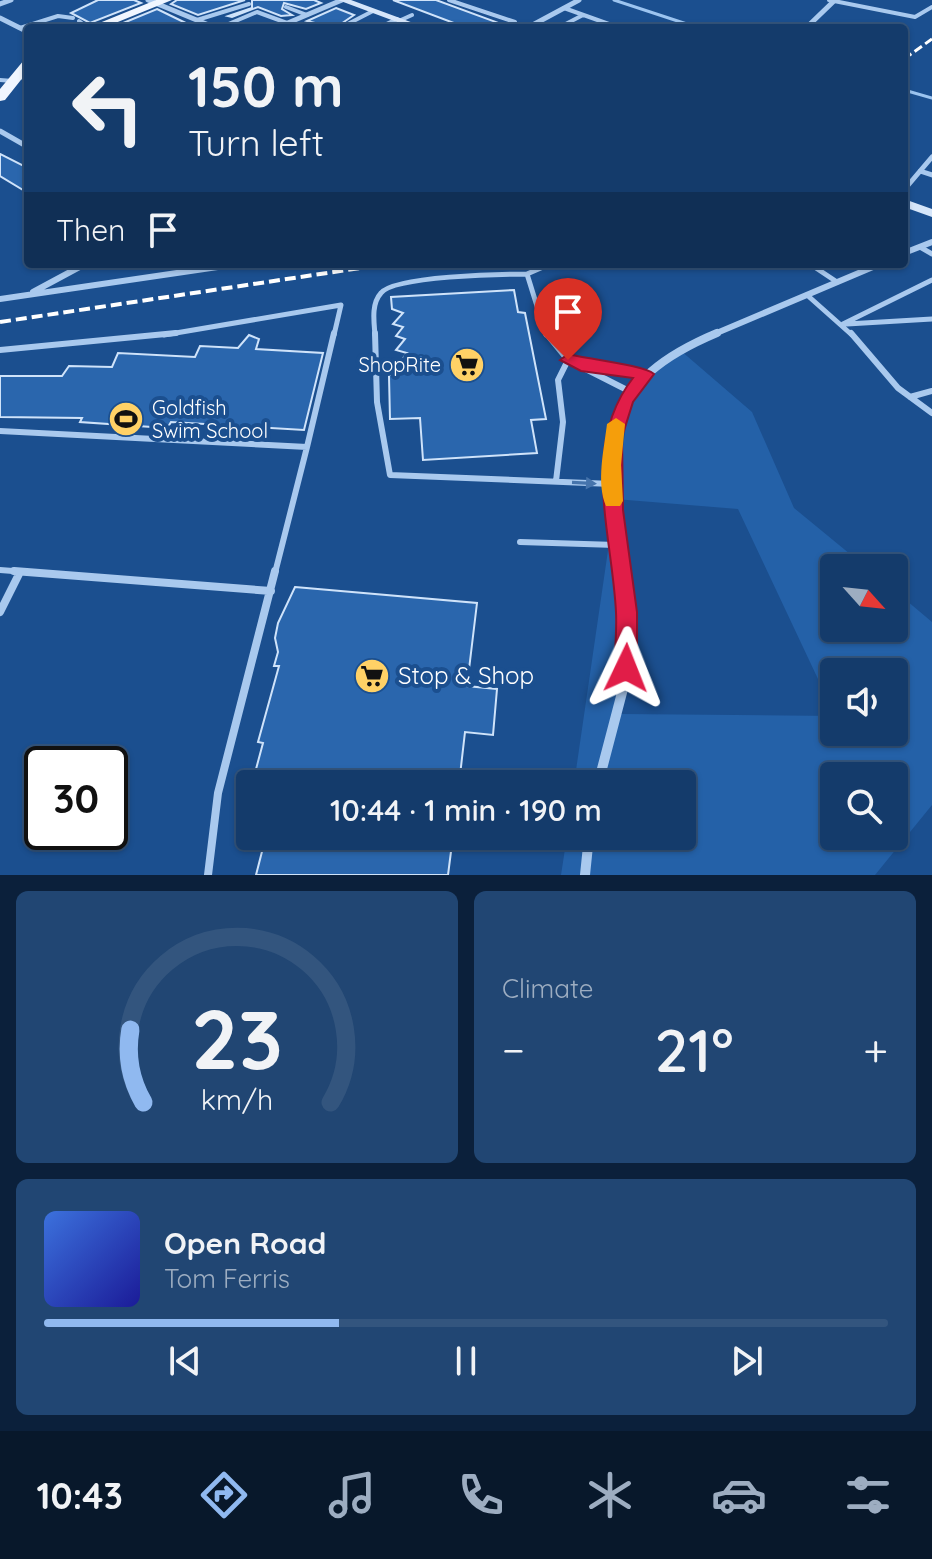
<!DOCTYPE html>
<meta charset="utf-8">
<style>
:root{--surface:#143b6b;--page:#214673;--text:#f1f3f6;--muted:#9dadc1;--line:#33557e;--accent:#90b9f0}
body{margin:0;font-family:Quicksand,sans-serif;background:var(--page);color:var(--text);height:100vh;display:flex;flex-direction:column;font-size:30px;white-space:nowrap}
*{box-sizing:border-box;margin:0}
p{font-size:26px;color:var(--muted)}
.icon{flex:none;width:44px;height:44px;fill:none;stroke:currentColor;stroke-width:2;stroke-linecap:round;stroke-linejoin:round}
.map{position:relative;height:875px;overflow:hidden}
.drawer{display:flex;flex-direction:column;gap:16px;padding:16px;background:#0b203b;flex:1}
.drawer>*{flex:none}
.hud{position:absolute;left:24px;top:24px;width:884px;height:244px;border-radius:8px;box-shadow:0 2px 6px #0004,0 0 0 2px var(--line);background:#143b6b;color:var(--text);overflow:hidden}
.needle{width:52px;rotate:117deg}
.fabs{position:absolute;left:820px;top:554px;display:grid;gap:16px}
.fabs a{display:grid;place-items:center;width:88px;height:88px;border-radius:8px;background:var(--surface);box-shadow:0 2px 6px #0004,0 0 0 2px var(--line);font-size:40px}
.speed{position:absolute;left:24px;top:746px;display:flex;gap:16px;font-size:40px;font-weight:700;text-align:center}
.speed>*{display:grid;place-content:center;width:104px;height:104px;border-radius:50%;background:var(--surface);box-shadow:0 2px 6px #0004,0 0 0 2px var(--line);line-height:1}
.speed .limit{border:4px solid #111;border-radius:12px;background:#fff;color:#111}
.pin{position:absolute;display:grid;place-items:center;width:68px;height:68px;color:#fff;margin:-82px -34px;border-radius:50% 50% 50% 0;rotate:-45deg;box-shadow:0 0 8px #0007}
.pin .icon{rotate:45deg}
.me{position:absolute;width:88px;margin:-44px;rotate:2deg;stroke-linejoin:round;filter:drop-shadow(0 0 6px #0008)}
.turn{display:flex;align-items:center;gap:28px;height:168px;padding:0 32px;font-size:36px}
.turn .icon{width:104px;height:104px;stroke-width:2.5}
.turn b{display:block;font-size:56px;line-height:68px}
.then{display:flex;align-items:center;height:76px;padding:0 32px;background:#0003;gap:16px;font-size:30px}
.big{font-size:60px;font-weight:600;line-height:1.1}
.drawer .tile{flex:1;display:flex;flex-direction:column;justify-content:center;gap:12px;min-width:0;padding:0 28px;border-radius:12px;background:var(--page)}
.drawer .dial{align-items:center;gap:0}
.dial svg{height:208px;overflow:visible;fill:none;stroke:var(--line);stroke-width:7;stroke-linecap:round;text-anchor:middle}
.dial text{fill:var(--text);stroke:none}
.song{display:flex;align-items:center;gap:24px}
.cover{width:96px;height:96px;border-radius:12px;background:linear-gradient(135deg,hsl(220 70% 55%),hsl(240 70% 35%))}
.played{height:8px;border-radius:4px;background:linear-gradient(90deg,var(--accent) 35%,var(--line) 35%)}
.keys{display:flex;justify-content:space-around;direction:ltr}
.heat{display:flex;justify-content:space-between;align-items:center;font-size:44px;direction:ltr}
.drawer .tiles{flex:1;display:grid;gap:16px;grid-template-columns:1fr 1fr}
.tile:last-child{grid-column:span 2}
.trip{position:absolute;left:236px;top:770px;width:460px;height:80px;border-radius:8px;background:var(--surface);box-shadow:0 2px 6px #0004,0 0 0 2px var(--line);font-weight:600;line-height:80px;text-align:center}
.dock{display:flex;height:128px;justify-content:space-around;align-items:center;background:#08182b;color:var(--muted)}
.dock .icon{width:56px;height:56px}
.dock .current{color:var(--accent)}
.dock b{font-size:36px;color:var(--text)}
.map>svg:first-child{display:block}
</style>
<div class="map">
<svg width="932" height="875" viewBox="0 0 932 875">
<rect width="100%" height="100%" fill="#1b4f8f"/>
<!-- green -->
<path fill="#2461a8" fill-rule="evenodd" d="M680,350L752,412L794,508L867,568H834V628H894V590L932,622V805L875,875H561L567,836H682V784H574L613,516L620,714L834,716V732H894V672H834V713L738,509L615,499L631,393ZM834,776H894V836H834Z"/>
<g fill="none" stroke-linecap="round" stroke-linejoin="round">
<!-- stream -->
<path stroke="#9cc4f0" stroke-width="3" d="M614,0L699,28
M904,90L932,98"/>
</g>
<!-- building -->
<path fill="#2a66ad" stroke="#cfe3fa" stroke-width="2" d="M98,0H134L141,3L90,23L71,13Z
M177,0H245L198,15L171,4Z
M252,0H314L321,3L306,9L284,3L282,9L292,15L281,16L258,7L232,17L228,16L252,8Z
M393,0H436L512,28H467Z
M336,8L354,15L335,28L307,21Z
M157,9L196,28H111Z
M0,154L28,168V193L0,176Z
M514,290L518,312L525,313L546,419L531,420L537,453L423,460L420,418L390,419L389,376L407,353L396,350L405,339L396,336L403,327L393,324L403,313L392,309L391,297Z
M249,335L259,339L256,349L323,353L304,430L171,422L168,427H152L80,422L82,418L0,417V376H62L69,366L112,367L118,353L195,357L200,346L238,348Z
M295,587L477,603L467,686L497,689L493,735L465,732L459,784H252L263,743L258,742L279,666H274L278,652L275,638L278,623Z
M266,836H453L448,875H256Z"/>
<g fill="none" stroke-linecap="round" stroke-linejoin="round">
<!-- lane-far3 -->
<path stroke="#a9c9ee" stroke-width="4" d="M449,0L515,22
M829,0L915,17L932,7
M286,7L307,15
M564,8L620,28
M197,20L249,4
M401,20L412,15
M79,21L88,28
M20,28L58,16L73,18
M219,28L257,12L287,23
M340,28L373,11
M378,28L397,19
M558,28L583,15
M15,78L28,77
M0,80L13,81"/>
<!-- lane-far2 -->
<path stroke="#a9c9ee" stroke-width="5" d="M920,171L932,175
M904,190L932,157
M25,216L28,218
M920,247L932,254
M810,264L837,282
M807,295L852,335
M843,324L932,280
M847,324L932,319
M164,335L341,305L334,335
M375,335C374,322 371,304 381,293C394,276 502,274 527,274
M546,335L527,274L550,264"/>
<!-- lane-far1 -->
<path stroke="#a9c9ee" stroke-width="6" d="M375,333L377,402L390,475L612,484
M546,333L568,360L631,392
M851,333L898,388L932,413
M0,350L176,333
M588,366L645,374
M910,397L932,391
M0,431L307,447L275,573
M307,447L334,333
M556,481L563,422L558,380L568,360
M520,542L616,545
M0,570L39,573"/>
<!-- lane -->
<path stroke="#a9c9ee" stroke-width="8" d="M14,571L271,591
M0,612L20,572
M208,875L218,793L275,571"/>
<!-- street-far3 -->
<path stroke="#a9c9ee" stroke-width="5" d="M148,0L216,28
M0,4L11,0
M0,18L28,32
M276,28L342,0
M527,28L579,0
M806,28L835,0
M0,131L28,147"/>
<!-- street-far2 -->
<path stroke="#a9c9ee" stroke-width="6" d="M904,253L932,242
M33,292L85,264
M0,299L238,264
M712,335L880,264"/>
<!-- street-far1 -->
<path stroke="#a9c9ee" stroke-width="8" d="M620,573C610,453 586,388 717,333"/>
<!-- street -->
<path stroke="#a9c9ee" stroke-width="10" d="M598,784L624,685L627,651L620,571
M585,875L589,836"/>
<!-- secondary -->
<path fill="#d6e6fa" fill-rule="evenodd" d="M338,0H351L427,28H413Z
M904,199L932,209V217L904,207Z"/>
<!-- primary -->
<path fill="#f0f6ff" fill-rule="evenodd" d="M156,0H172L103,28H87Z
M28,59V71L5,100L0,101V89L24,60Z"/>
<!-- rail-far1 -->
<path stroke="#fff" stroke-width="3" stroke-dasharray="9 4" stroke-linecap="butt" d="M904,59L932,39"/>
<!-- rail -->
<path stroke="#fff" stroke-width="4" stroke-dasharray="11 5" stroke-linecap="butt" d="M0,322L387,264"/>
</g>
<!-- one-way arrows -->
<defs><path id="oneway-solid" d="M-6-.8H1V-3.2L6.5 0L1 3.2V.8H-6Z" transform="scale(2)"/></defs>
<use fill="#4674ac" href="#oneway-solid" transform="translate(584 483) rotate(3)"/>
<!-- route -->
<path fill="#e11d48" stroke="#92132f" stroke-width="2" d="M568,354C586,359 645,365 654,374L633,402L622,437L623,510L637,612V668L634,675L626,678L618,675L614,668C615,650 617,631 616,612C612,533 580,446 633,378L581,371L560,360Z"/>
<!-- slow -->
<path fill="#f59e0b" d="M616,418L625,424L621,465L623,501L620,506H606C596,483 604,449 607,424Z"/>
<!-- icons -->
<defs>
<g id="supermarket-disc" transform="scale(1.8)"><circle r="9.5" fill="#ffd166" stroke="#1b4f8f"/><path d="M-6-5.5h2.5l.6 2H6L4.5 2H-2.5L-4.4-4H-6ZM-1.5 3.2a1.3 1.3 0 1 0 .1 0ZM3 3.2a1.3 1.3 0 1 0 .1 0Z" fill="#111"/></g>
<g id="stadium-disc" transform="scale(1.8)"><circle r="9.5" fill="#ffd166" stroke="#1b4f8f"/><path d="M0-5a6.5 5 0 1 0 0 10a6.5 5 0 1 0 0-10ZM-3.5-1.8h7v3.6h-7Z" fill="#111"/></g>
</defs>
<g fill-rule="evenodd">
<use href="#supermarket-disc" x="467" y="365"/>
<use href="#stadium-disc" x="126" y="419"/>
<use href="#supermarket-disc" x="372" y="676"/>
</g>
<g text-anchor="middle" stroke-width="8" stroke-linejoin="round" paint-order="stroke">
<!-- poi labels -->
<g font-size="20" fill="#fff" stroke="#1b4f8f" text-anchor="end">
<text x="441" y="372">ShopRite</text>
<text x="152" y="415" text-anchor="start">Goldfish<tspan x="152" dy="23">Swim School</tspan></text>
</g>
<!-- near-poi labels -->
<g font-size="24" fill="#fff" stroke="#1b4f8f" text-anchor="start">
<text x="398" y="684">Stop &amp; Shop</text>
</g>
</g>
</svg>
<div class="fabs">
<a><svg class="needle" viewBox="-14 -14 28 28"><path d="M0-13l5 13h-10z" fill="#e53935"/><path d="M0 13l5-13h-10z" fill="#9dadc1"/></svg></a>
<a><svg class="icon" aria-label="sound" viewBox="0 0 24 24"><path d="M4 9h4l5-4v14l-5-4H4zM17 9q2 3 0 6"/></svg></a>
<a><svg class="icon" aria-label="search" viewBox="0 0 24 24"><circle cx="10" cy="10" r="6"/><path d="M15 15l6 6"/></svg></a>
</div>
<div class="speed"><div class="limit">30</div></div>
<div class="pin" style="left:568px;top:360px;background:#d93025"><svg class="icon" aria-label="arrive" viewBox="0 0 24 24"><path d="M6 21V4h12l-3 4 3 4H6"/></svg></div>
<svg class="me" style="left:626px;top:668px" viewBox="-20 -20 40 40"><path d="M0-17L14 15 0 8-14 15z" fill="#e11d48" stroke="#fff" stroke-width="4"/></svg>
<div class="trip">10:44 · 1 min · 190 m</div>
<div class="hud">
<div class="turn"><svg class="icon" aria-label="left" viewBox="0 0 24 24"><path d="M17 20v-9H6M10 6l-5 5 5 5"/></svg><div><b>150 m</b>Turn left</div></div>
<div class="then">Then<svg class="icon" aria-label="arrive" viewBox="0 0 24 24"><path d="M6 21V4h12l-3 4 3 4H6"/></svg></div>
</div>
</div>
<section class="drawer">
<div class="tiles">
<div class="tile dial"><svg viewBox="0 0 100 80">
<path d="M14 69A42 42 0 1 1 86 69"/>
<path d="M14 69A42 42 0 0 1 9 41" stroke="#90b9f0"/>
<text x="50" y="56" font-size="32" font-weight="700">23</text>
<text x="50" y="72" font-size="11">km/h</text>
</svg></div>
<div class="tile"><p>Climate</p>
<div class="heat"><a>−</a><b class="big">21°</b><a>+</a></div>
</div>
<div class="tile">
<div class="song"><i class="cover"></i><div><b>Open Road</b><p>Tom Ferris</p></div></div>
<div class="played"></div>
<div class="keys"><svg class="icon" aria-label="previous" viewBox="0 0 24 24"><path d="M18 5L8 12l10 7zM5 5v14"/></svg><svg class="icon" aria-label="pause" viewBox="0 0 24 24"><path d="M8 5v14M16 5v14"/></svg><svg class="icon" aria-label="next" viewBox="0 0 24 24"><path d="M6 5l10 7-10 7zM19 5v14"/></svg></div>
</div>
</div>
</section>
<nav class="dock">
<b>10:43</b>
<svg class="icon current" aria-label="directions" viewBox="0 0 24 24"><path d="M12 3l9 9-9 9-9-9zM9 14v-3h6M13 9l2 2-2 2"/></svg>
<svg class="icon" aria-label="music" viewBox="0 0 24 24"><path d="M9 18V5l10-2v13"/><circle cx="6" cy="18" r="3"/><circle cx="16" cy="16" r="3"/></svg>
<svg class="icon" aria-label="phone" viewBox="0 0 24 24"><path d="M5 4h4l2 5-3 2q2 4 5 5l2-3 5 2v4C11 20 4 13 5 4z"/></svg>
<svg class="icon" aria-label="climate" viewBox="0 0 24 24"><path d="M12 3v18M4 7l16 10M4 17L20 7"/></svg>
<svg class="icon" aria-label="car" viewBox="0 0 24 24"><path d="M5 17H2v-5l4-1 3-4h7l3 4 3 1v5h-3M9 17h6M6 11h13"/><circle cx="7" cy="17" r="2"/><circle cx="17" cy="17" r="2"/></svg>
<svg class="icon" aria-label="filters" viewBox="0 0 24 24"><path d="M4 7h16M4 17h16"/><circle cx="9" cy="7" r="2"/><circle cx="15" cy="17" r="2"/></svg>
</nav>
